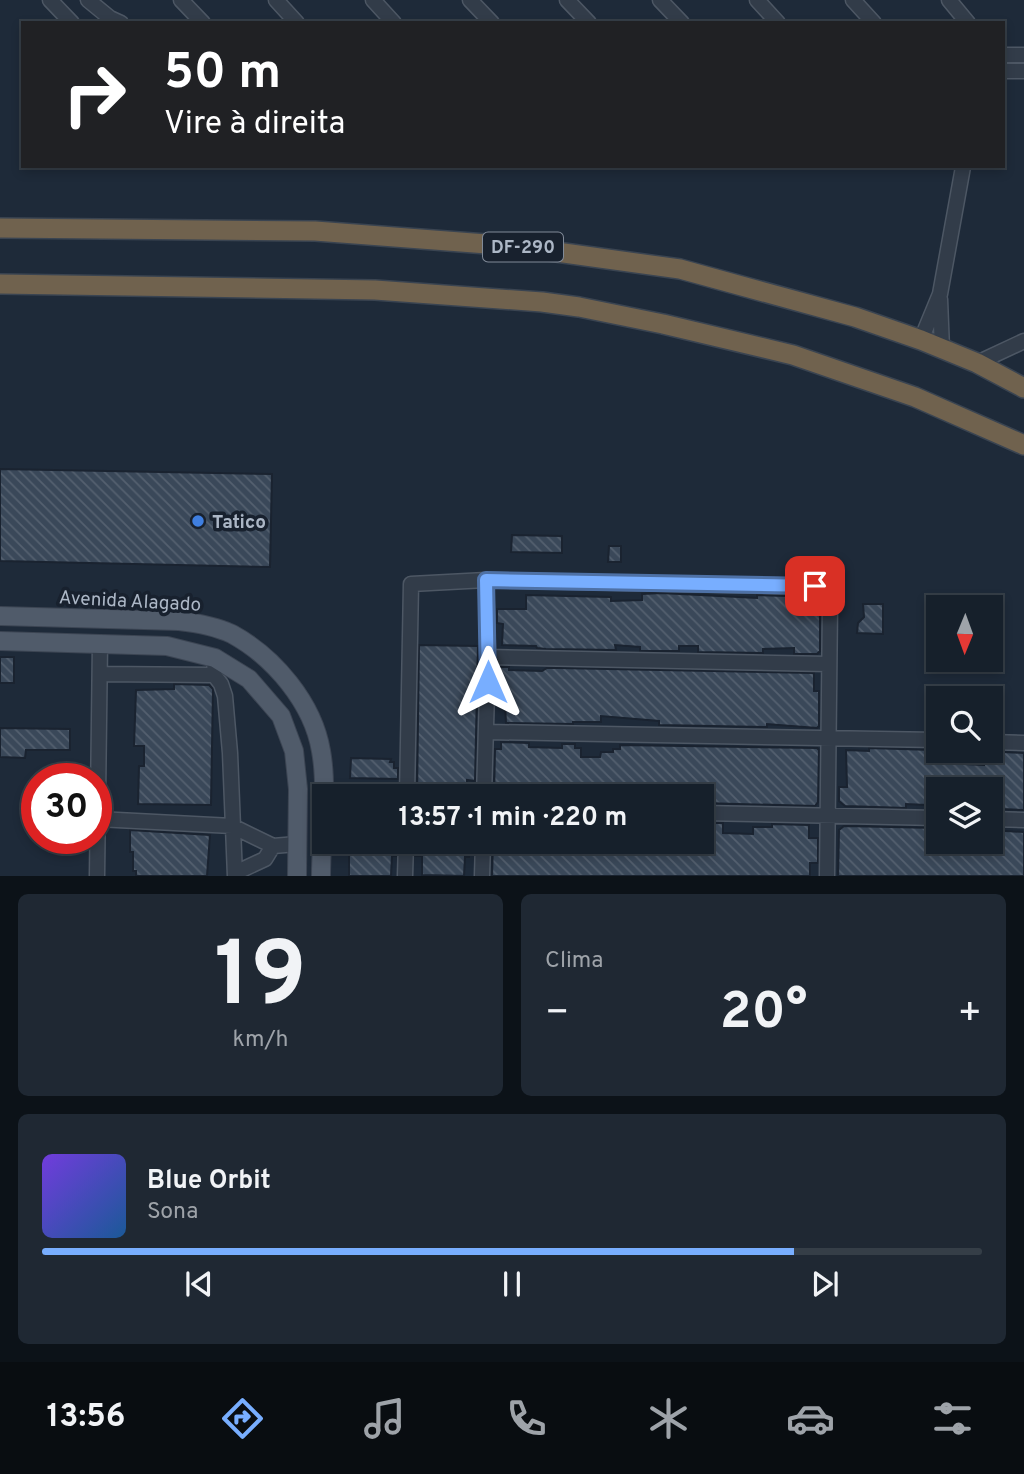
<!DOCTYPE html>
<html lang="pt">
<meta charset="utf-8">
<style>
:root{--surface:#16202b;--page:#1f2833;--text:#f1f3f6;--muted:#9ea3a9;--line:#353e47;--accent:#78aeff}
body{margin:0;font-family:Overpass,sans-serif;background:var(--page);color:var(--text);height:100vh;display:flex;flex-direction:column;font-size:26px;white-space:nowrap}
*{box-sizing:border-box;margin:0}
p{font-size:23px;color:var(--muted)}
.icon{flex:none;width:38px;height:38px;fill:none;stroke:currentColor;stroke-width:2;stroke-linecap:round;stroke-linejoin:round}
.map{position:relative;height:876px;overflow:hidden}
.side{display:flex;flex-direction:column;gap:18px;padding:18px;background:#0c1218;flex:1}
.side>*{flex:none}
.hud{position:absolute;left:21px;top:21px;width:984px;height:147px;border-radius:0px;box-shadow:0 4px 10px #0003,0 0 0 2px var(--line);background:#202124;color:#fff;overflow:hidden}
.needle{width:46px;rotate:181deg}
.tools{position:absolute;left:926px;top:595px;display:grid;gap:14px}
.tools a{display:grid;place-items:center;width:77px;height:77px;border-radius:0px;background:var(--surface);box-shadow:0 4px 10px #0003,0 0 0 2px var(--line);font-size:35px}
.speed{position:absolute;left:21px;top:763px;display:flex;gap:14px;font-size:35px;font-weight:700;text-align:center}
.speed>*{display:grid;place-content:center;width:91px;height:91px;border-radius:50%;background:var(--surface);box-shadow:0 4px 10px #0003,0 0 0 2px var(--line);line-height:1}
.speed .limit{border:10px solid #d22;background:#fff;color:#111}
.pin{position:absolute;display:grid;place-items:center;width:60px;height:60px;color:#fff;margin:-30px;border-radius:14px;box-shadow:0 4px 10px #0006}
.me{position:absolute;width:77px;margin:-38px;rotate:0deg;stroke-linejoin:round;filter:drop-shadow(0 0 5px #0008)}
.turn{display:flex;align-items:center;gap:24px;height:147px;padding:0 28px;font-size:32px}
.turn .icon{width:91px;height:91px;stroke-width:2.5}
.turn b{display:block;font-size:49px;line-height:60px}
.big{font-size:52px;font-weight:700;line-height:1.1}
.side .widget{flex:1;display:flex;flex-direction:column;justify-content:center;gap:10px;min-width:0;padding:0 24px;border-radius:10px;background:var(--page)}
.side .dial{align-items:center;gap:0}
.dial b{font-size:91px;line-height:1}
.song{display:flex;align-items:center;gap:21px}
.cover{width:84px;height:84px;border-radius:10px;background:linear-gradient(135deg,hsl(260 70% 55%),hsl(210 70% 35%))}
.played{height:7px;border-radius:4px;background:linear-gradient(90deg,var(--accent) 80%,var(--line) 80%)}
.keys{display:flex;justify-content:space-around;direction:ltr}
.heat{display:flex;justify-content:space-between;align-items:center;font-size:38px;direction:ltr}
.side .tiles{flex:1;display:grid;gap:18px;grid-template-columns:1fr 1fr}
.widget:last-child{grid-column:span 2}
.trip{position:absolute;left:312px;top:784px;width:402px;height:70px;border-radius:0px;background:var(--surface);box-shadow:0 4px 10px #0003,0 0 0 2px var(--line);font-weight:700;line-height:70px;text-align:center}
.dock{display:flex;height:112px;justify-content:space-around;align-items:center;background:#090d11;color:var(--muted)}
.dock .icon{width:49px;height:49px}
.dock .active{color:var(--accent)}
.dock b{font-size:32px;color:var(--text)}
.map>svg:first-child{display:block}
</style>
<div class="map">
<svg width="1024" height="876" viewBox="0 0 1024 876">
<defs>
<pattern id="building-back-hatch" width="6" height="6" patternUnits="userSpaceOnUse" patternTransform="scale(1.75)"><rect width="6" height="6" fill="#3a4859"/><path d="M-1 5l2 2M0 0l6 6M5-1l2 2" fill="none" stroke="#54606f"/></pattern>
</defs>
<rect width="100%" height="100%" fill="#1e2a39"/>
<!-- building -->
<path fill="url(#building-back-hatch)" stroke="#1a2330" stroke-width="2" d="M0,469L272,474L270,567L0,561Z
M512,535L562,536V553L511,552Z
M609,546H621V562H608Z
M661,593L757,598V595L818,597L820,598V651L817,654H794V648L763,649V653L698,652V646H679V651H640V647L615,645L616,650L546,649L537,648L536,646L502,645L503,624L497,623V609H526V595L611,597V601L642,600V594Z
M863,604H883V634L857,633L858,623L864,617Z
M419,645L478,646L475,781L467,780V796H417Z
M0,657H14V683H0Z
M501,667H509V670L542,671L547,668H557L814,673V691H819V726L817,728L767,724V727L659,725V721L601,716V722H573V724L506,723L505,704H496L497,670Z
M174,684L209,685L213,689L211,805L138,804L139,766H144V746H134L136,690L174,689Z
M0,728L70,729V750H26L25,758L0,757Z
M501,742L529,743V747L562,748V744H575V748H581V757H600L601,752H613V749H620V745L817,748L819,750L818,802L815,806L702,803V796H619V793L581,788V796H494L495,749H501Z
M869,748L965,751V764L984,765V751L1024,753V810L1002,809L1003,792H990V789H938V808H926V805L906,804V808L845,806L839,801V787H847L846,750L869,751Z
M351,758L391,759L390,762H394V768H398V779L350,778Z
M702,823H723V833L753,834V827H772V824L809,825V838H818V863H810V876H492L493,842H702Z
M844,826L938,828V842H990V830L1024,832V876H838L839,830Z
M130,830L210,835L207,876H136V871H133V852H130Z
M349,842H396V856H392L391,876H349Z
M416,842H469V857H465L464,876L422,875V856H415Z"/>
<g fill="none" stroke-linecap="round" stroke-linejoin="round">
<!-- minor casing -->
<g stroke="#4d5764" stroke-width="17">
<path id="minor" d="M50,0L72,23
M88,0L110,18L121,23
M181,0L203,23
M276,0L297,23
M373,0L394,23
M470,0L492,23
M567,0L589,23
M660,0L682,23
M757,0L778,23
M853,0L874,23
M949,0L968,23
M1003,55H1024
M1003,71H1024
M940,299L942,349
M921,340L940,294L963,167
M977,363L1024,341
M488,657L828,664
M215,658L214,675L221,684L225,696L230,753L235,876
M100,674L214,675
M487,732L938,740
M990,742L1024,743
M407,796L411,584L486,580
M484,796L488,657L486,580L822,587L830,594V605L827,876
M702,813L938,818
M98,819L232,826L273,846L297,844
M990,819L1024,820
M235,873L265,859L273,846
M97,876L100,643
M405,876L406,842
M482,876L483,842"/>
</g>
<!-- major casing -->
<g stroke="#3c4553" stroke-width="20">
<path id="major" d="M0,616L179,621C197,623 215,626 232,634C274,657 313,703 321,751C328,789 321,837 321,876
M0,641L167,646L215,658L249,679L281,716L294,751L298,789L297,876"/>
</g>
<!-- highway casing -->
<g stroke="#3a4451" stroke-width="22">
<path id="highway" d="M0,228L315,231L513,246L680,269L855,317L921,340L977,363L1024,388
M0,284L375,290L542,302L579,307L663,324L793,355L915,397L1024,445"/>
</g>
<!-- minor -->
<use href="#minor" stroke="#323c49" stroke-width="14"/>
<!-- major -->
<use href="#major" stroke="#505b6a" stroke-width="18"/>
<!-- highway -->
<use href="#highway" stroke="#70624e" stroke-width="19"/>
</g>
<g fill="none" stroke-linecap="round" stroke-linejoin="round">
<!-- route casing -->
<g stroke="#4e71a6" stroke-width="18">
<path id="route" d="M488,682L486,580L815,586"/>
</g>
<!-- route -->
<use href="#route" stroke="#78aeff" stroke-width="12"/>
</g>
<!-- markers -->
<circle fill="#3f7fe0" stroke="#18212e" stroke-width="2.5" cx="198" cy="521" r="7"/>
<g text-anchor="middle" stroke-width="7" stroke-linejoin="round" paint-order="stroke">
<!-- shield labels -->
<rect fill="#18212e" stroke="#808a98" stroke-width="2" x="483" y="232.5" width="80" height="29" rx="5"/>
<g font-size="18" font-weight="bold" fill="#acb7c6">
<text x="523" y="253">DF-290</text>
</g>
<!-- poi labels -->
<g font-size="19" font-weight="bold" fill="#acb7c6" stroke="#18212e" text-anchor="start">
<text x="212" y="528">Tatico</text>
</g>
<!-- street labels -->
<g font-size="19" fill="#acb7c6" stroke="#18212e">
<text transform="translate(130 600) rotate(3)" y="7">Avenida Alagado</text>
</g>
</g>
</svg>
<div class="tools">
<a><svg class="needle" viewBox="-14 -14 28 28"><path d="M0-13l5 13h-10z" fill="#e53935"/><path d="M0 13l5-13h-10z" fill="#9ea3a9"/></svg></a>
<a><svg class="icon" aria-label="search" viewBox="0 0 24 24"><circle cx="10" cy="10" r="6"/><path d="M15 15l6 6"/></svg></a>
<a><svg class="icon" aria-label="layers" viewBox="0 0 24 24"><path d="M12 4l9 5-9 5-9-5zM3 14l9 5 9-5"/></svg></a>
</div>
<div class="speed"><div class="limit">30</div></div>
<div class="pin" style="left:815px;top:586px;background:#d93025"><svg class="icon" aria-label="arrive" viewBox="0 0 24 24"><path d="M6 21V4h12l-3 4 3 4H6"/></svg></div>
<svg class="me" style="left:488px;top:682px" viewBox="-20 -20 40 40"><path d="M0-17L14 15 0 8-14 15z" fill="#78aeff" stroke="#fff" stroke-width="4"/></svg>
<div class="trip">13:57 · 1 min · 220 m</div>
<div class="hud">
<div class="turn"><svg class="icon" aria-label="right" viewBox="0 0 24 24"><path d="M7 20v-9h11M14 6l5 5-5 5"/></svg><div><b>50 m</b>Vire à direita</div></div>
</div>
</div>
<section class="side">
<div class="tiles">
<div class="widget dial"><b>19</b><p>km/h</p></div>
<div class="widget"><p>Clima</p>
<div class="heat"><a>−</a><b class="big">20°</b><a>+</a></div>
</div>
<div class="widget">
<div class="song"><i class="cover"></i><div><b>Blue Orbit</b><p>Sona</p></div></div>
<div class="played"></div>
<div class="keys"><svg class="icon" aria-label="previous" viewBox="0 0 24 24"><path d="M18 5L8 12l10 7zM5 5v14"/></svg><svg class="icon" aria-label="pause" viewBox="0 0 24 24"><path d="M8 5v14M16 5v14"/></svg><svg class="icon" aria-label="next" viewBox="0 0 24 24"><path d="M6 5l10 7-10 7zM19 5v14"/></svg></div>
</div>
</div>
</section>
<nav class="dock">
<b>13:56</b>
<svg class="icon active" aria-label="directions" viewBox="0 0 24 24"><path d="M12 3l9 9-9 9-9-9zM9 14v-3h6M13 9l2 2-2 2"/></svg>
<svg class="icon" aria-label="music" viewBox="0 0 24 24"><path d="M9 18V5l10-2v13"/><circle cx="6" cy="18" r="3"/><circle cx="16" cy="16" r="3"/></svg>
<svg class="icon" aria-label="phone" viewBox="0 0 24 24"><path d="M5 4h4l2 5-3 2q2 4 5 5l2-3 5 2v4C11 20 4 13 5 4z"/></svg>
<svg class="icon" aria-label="climate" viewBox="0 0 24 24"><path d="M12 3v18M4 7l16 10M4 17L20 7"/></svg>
<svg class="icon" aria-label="car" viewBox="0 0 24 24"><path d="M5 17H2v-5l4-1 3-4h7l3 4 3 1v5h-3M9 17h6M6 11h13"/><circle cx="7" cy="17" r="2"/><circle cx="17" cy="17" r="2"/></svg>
<svg class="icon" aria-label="filters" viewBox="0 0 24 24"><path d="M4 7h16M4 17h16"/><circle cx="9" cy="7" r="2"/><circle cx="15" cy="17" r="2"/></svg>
</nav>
